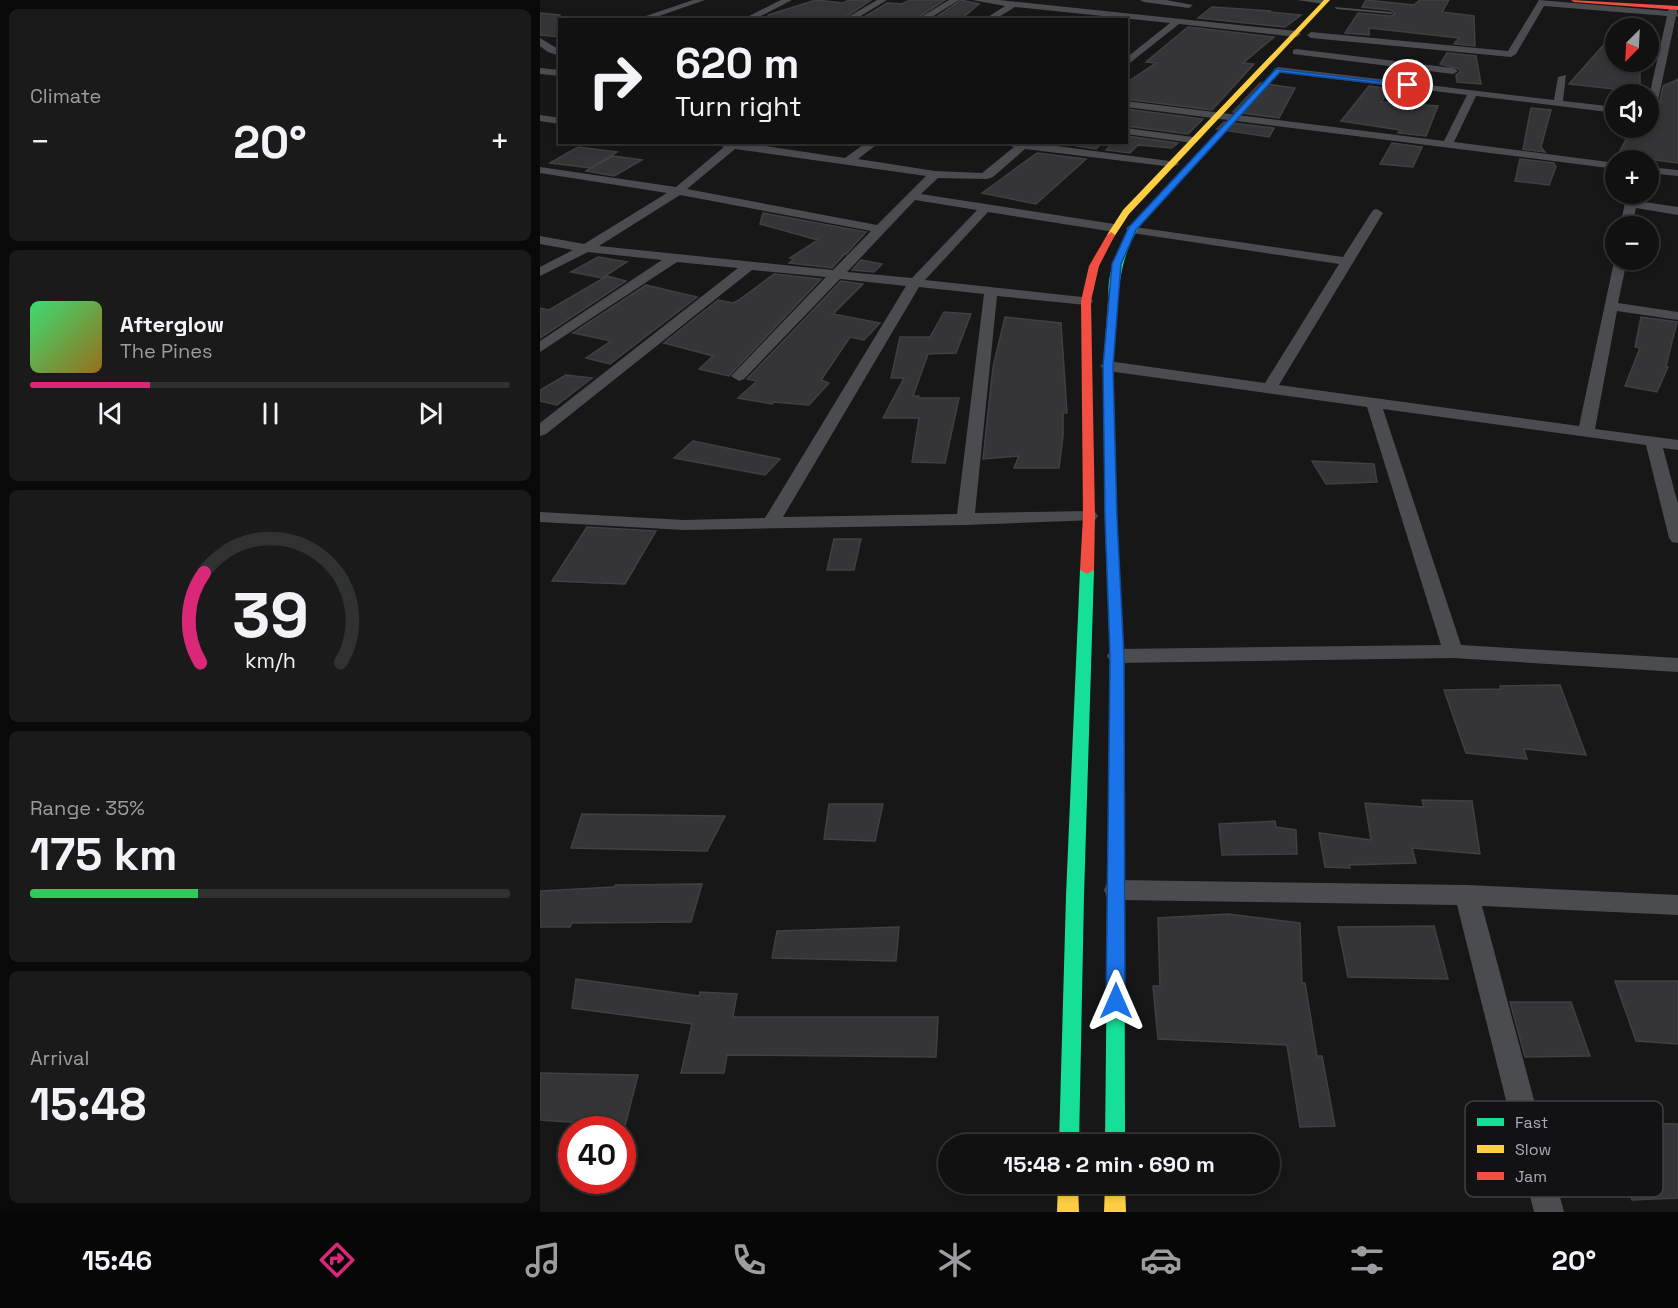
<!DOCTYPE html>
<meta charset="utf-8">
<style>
:root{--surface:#111;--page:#1a1a1a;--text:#f1f3f6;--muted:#9c9d9f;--line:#303131;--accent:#db2777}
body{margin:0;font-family:"Space Grotesk",sans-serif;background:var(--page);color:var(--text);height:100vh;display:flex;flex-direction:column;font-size:22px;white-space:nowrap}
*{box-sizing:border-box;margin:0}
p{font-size:20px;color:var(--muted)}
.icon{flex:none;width:33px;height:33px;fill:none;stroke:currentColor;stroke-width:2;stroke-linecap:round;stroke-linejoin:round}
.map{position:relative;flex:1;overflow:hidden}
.panel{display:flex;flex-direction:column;gap:9px;padding:9px;background:#090909;width:540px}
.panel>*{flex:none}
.guide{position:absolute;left:18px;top:18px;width:570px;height:126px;border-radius:0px;box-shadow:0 3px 9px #0003,0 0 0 2px var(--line);background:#111;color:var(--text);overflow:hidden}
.needle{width:39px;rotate:204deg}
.buttons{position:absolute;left:1065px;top:18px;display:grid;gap:12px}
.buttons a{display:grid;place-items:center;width:54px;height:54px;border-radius:50%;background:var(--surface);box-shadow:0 3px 9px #0003,0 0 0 2px var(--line);font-size:30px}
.speed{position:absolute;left:18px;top:1116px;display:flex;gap:12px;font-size:30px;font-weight:700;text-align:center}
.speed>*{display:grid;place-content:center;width:78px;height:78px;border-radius:50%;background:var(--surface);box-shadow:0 3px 9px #0003,0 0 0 2px var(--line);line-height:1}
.speed .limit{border:9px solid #d22;background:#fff;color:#111}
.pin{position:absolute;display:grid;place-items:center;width:51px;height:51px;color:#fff;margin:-26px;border:3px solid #fff;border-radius:50%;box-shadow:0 2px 6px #0007}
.me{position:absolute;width:66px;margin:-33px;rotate:0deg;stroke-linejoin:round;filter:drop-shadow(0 0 4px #0008)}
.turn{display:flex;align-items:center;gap:21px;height:126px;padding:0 18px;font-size:27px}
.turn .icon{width:78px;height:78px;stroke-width:2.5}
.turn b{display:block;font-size:42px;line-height:51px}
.big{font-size:45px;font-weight:700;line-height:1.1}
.panel .card{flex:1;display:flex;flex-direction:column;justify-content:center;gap:9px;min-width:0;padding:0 21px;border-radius:9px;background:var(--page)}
.panel .dial{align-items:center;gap:0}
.dial svg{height:156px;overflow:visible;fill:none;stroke:var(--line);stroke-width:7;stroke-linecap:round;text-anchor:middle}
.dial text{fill:var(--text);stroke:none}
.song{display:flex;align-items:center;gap:18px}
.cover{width:72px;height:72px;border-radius:9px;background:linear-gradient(135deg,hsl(140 70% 55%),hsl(40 70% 35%))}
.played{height:6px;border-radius:3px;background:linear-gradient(90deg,var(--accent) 25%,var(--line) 25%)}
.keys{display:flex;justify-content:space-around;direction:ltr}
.heat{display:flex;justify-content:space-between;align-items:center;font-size:33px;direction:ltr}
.charge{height:9px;border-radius:4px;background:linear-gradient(90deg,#34c759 35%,var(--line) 0)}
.trip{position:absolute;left:398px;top:1134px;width:342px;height:60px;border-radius:30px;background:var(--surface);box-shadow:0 3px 9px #0003,0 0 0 2px var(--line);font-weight:700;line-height:60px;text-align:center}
.tab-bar{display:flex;height:96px;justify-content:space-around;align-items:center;background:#070707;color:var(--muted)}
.tab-bar .icon{width:42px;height:42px}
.tab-bar .on{color:var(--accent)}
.tab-bar b{font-size:27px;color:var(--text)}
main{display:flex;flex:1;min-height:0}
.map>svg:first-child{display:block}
</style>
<main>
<section class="panel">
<div class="card"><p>Climate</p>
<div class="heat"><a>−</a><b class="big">20°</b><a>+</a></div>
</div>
<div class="card">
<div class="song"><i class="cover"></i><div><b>Afterglow</b><p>The Pines</p></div></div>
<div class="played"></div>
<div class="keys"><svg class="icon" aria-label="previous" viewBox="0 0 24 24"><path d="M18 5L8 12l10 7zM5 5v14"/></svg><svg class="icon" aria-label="pause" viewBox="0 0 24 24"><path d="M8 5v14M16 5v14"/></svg><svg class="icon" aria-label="next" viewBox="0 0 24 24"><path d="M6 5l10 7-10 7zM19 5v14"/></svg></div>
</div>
<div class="card dial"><svg viewBox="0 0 100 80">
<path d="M14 69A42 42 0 1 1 86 69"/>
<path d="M14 69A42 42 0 0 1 16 23" stroke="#db2777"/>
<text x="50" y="56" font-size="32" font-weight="700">39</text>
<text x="50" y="72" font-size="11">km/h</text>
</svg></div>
<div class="card"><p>Range · 35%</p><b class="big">175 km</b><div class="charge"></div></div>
<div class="card"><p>Arrival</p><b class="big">15:48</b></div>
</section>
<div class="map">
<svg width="1138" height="1212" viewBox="0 0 1138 1212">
<rect width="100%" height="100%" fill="#171717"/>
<!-- building -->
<path fill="#353537" stroke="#404043" stroke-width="1.5" d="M276,0L303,3L309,0L330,1L301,20H229L228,15Z
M370,0H405L374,20H319L347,3L362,4Z
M421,0L439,4L420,20H392Z
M826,0L874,5L880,0H909L902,12L934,16L935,46L914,44L919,38L829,28V35L805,33L818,13L851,16L855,14L851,10L822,7Z
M672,7L730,11L729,12L761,15L745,27L658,18Z
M0,13L20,15V37L0,35Z
M1084,19L1099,20V28H1078Z
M648,27L734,37L703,63L714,64L672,110L586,99V83L616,63L606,62Z
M1076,31V62H1100V92L1029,84Z
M907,53L936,56L941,84L917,82L916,75L920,72L919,69L900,64Z
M1138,79V163L1078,155L1087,137L1099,138L1103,128H1108V115L1118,110L1123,86Z
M720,83L755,88L739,118L693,112Z
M829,86L851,89L841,102L898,106L886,136L858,133L860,130L801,121Z
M991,108L1011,110L1001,147L1005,152L983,149Z
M586,109L663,119L648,134L586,126Z
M684,122L734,128L729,137L677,129Z
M586,136L638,143L632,148L598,145L590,153L566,150L574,142H586Z
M513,142H563L556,149Z
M852,143L882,147L873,167L840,164Z
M38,147L77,152L50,168L10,163Z
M497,153L546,159L496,204L442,193Z
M73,156L102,160L74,176L46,171Z
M980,159L1014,163L1016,167L1009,185L975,181Z
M223,213L326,232L306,254L301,256H303L292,268L249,263L254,259L250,258L278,240L220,224Z
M58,257L87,262L62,278L31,272Z
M321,260L342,264L334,272L312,270Z
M234,274L281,279L189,376L159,369L173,356L124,343L178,300L193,303L199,300Z
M67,276L86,281L0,338V308L9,310Z
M301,281L323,284L293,314L340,323L324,340L310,337L281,380L289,383L269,405L233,402L232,404L198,398L217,381L207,379Z
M106,285L157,297L70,364L46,358L71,341L33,333Z
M404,312L431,314L416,353L388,354L373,396H379L378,398H419L405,463L372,462L379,418H343L364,378H351L360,337H390Z
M465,317L521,323L527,413H523V436L519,468H474L479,456L443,459L453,367Z
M1101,317L1137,322L1126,366L1128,367L1117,392L1085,386L1100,348L1095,347Z
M26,375L52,378L17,405L0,401V390Z
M153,441L240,459L225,475L134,458Z
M772,461L834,464L837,482L786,484Z
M47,527L116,531L85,584L12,581Z
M294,539H321L314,570H287Z
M1020,685L1046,755L984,749L987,759L926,753L904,690L961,689L960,686Z
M882,800L932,801L940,854L872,848L876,863L809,865L810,868L785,867L779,833L831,840L825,803L884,807Z
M289,804H343L335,841L284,839Z
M42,814L185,816L167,851L31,848Z
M735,821L736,827L756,830L757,854L682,855L679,824Z
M162,884L151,922L32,923L30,927H0V891L74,887L75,885Z
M688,914L760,923L762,983H765L777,1056H782L795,1126L760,1127L747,1045L618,1039L613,986H620L618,918Z
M894,926L908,979L808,977L798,927Z
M359,927L356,961L232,958L237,931Z
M36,979L159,996L160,992L197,994L193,1017H398L396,1057L187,1055L184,1073H141L152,1024L32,1008Z
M1075,981H1138V1044L1096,1041Z
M970,1002H1031L1050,1056L985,1057Z
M0,1073L98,1075L85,1126L0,1120Z
M1062,1123L1138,1124V1198L1092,1200Z"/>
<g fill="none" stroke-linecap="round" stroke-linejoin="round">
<!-- lane -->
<path fill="#4b4c50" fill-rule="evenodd" d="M795,7L851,12L853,13L851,14L796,9Z"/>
<!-- street -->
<path fill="#4b4c50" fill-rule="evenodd" d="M153,0H165L108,20H94Z
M241,0H252L213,20H201Z
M337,0H347L314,20H303Z
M409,0H419L387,20H376Z
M432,0H459L757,31L761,34L757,37L639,24L586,66V58L630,23L475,7L454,20H443L465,6Z
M600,0H626L653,5L649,8L604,2Z
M757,0H786L788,2L784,4Z
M999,0L1128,11L1130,6H1136L1138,17L1136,16L1116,110L1108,113V101L1127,16L1004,6L976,54L971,57L771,38L767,35L771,32L968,51Z
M0,38L20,50V56L8,52L0,46Z
M756,49L913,68L918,71L913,74L753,54V50Z
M738,67L1014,100L1018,77L1026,75L1023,101L1076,107V113L936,96L914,142L1076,163V169L586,107V101L904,141L927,95L735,72L733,70Z
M0,68L20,70V76L0,74Z
M0,115L20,118V124L0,121Z
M586,128L653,137L658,140L653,143L586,134Z
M168,142H199L305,158L327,142H340L318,159L395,171L442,173L474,147L452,142H487L637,162L639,164L633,167L485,149L453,177L447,179L398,178L381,194L574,224L580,228L574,232L448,212L385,280L551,298L553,301L551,304L546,305L457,296L435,513L549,511L555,512L558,516L555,520L425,525L144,530L0,522V512L144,520L225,518L366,286L300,279L204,379L199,381L191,376L194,373L286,277L212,270L6,434L0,436V423L198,268L137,262L0,352V341L122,260L48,252L0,276V267L33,250L0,244V236L44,244L127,193L0,173V167L136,187L184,147ZM195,149L386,176L337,225L147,189ZM140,195L331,231L293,270L59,246ZM375,200L437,210L372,278L307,272ZM379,287L444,294L417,514L243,517Z
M1108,167L1138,170V176L1108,173Z
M1087,194H1099L1097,201L1138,207V215L1096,208L1092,226H1080Z
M837,209L843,213L739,385L1039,426L1075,257L1076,260H1087L1078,303L1138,312V320L1077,311L1055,429L1138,440V450L1123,448L1138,504V543L1132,542L1129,538L1106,445L843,409L921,645L1138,658V672L913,658L577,663L570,661L567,656L570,651L577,649L901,645L827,407L568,371L560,366L568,361L725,383L799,264L592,233L588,232L586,229L588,226L803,257L833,210Z
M576,880L927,885L1138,895V915L942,906L1024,1212H994L917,905L576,900L567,897L564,890L567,883Z"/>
<!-- fast -->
<path fill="#16e098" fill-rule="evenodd" d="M597,218L604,220C586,245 580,270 578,301L570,303C563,277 581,238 597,218Z
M571,521L577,525L584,656L585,1144H565L570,656L565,525Z
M547,566L554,570L544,896L539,1144H519L526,896L540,570Z"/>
<!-- slow -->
<path fill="#ffcf43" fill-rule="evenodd" d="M784,0H790L589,214L574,237H568L567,235L583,210Z
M518,1184H538L539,1212H517Z
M565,1184H585L586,1212H564Z"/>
<!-- jam -->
<path fill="#f24e42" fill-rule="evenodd" d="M1031,0L1138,6V10L1034,2Z
M571,232L575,235L559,266L551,301L555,516L554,570L547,574L540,570L543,516L541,301L549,266L567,235Z
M573,298L578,301L573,366L577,525L571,529L565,525L563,366L568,301Z"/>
</g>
<!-- route -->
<path fill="#1a73e8" stroke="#114b97" stroke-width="1.5" d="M736,69L871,85L868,87L740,72L596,230L581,264L573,366L577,518L584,656L585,1001L582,1007L576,1009L569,1007L566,1001L570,656L565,518L563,366L572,264L589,227Z"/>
<!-- legend -->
<rect x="925" y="1101" width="198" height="96" rx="9" fill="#121113" stroke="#3f4045" stroke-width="1.5"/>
<rect x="937" y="1118" width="27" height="8" fill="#16e098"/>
<rect x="937" y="1145" width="27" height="8" fill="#ffcf43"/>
<rect x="937" y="1172" width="27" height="8" fill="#f24e42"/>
<g font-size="16" fill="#a9acb8">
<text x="975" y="1128">Fast</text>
<text x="975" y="1155">Slow</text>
<text x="975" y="1182">Jam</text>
</g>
</svg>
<div class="buttons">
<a><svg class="needle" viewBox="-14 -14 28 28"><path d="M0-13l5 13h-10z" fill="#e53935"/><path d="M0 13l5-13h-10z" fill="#9c9d9f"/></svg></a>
<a><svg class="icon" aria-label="sound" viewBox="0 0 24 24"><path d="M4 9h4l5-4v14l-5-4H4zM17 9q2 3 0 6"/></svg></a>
<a>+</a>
<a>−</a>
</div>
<div class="speed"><div class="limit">40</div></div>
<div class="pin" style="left:868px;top:85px;background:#d93025"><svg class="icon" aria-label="arrive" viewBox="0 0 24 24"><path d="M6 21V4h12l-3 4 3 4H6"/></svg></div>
<svg class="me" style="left:576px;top:1001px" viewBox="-20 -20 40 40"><path d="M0-17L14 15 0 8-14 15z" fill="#1a73e8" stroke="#fff" stroke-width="4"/></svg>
<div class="trip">15:48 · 2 min · 690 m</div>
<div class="guide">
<div class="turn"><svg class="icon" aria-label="right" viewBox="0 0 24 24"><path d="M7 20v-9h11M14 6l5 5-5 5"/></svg><div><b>620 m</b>Turn right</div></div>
</div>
</div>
</main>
<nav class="tab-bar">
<b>15:46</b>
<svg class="icon on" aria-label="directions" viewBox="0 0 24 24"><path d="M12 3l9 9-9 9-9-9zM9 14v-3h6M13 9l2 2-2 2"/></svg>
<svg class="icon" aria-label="music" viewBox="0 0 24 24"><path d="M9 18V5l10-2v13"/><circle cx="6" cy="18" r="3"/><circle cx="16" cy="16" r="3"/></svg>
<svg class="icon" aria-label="phone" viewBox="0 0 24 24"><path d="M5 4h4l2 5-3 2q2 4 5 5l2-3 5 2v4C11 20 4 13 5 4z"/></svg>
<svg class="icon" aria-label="climate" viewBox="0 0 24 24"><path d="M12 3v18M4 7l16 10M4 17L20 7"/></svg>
<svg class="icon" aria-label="car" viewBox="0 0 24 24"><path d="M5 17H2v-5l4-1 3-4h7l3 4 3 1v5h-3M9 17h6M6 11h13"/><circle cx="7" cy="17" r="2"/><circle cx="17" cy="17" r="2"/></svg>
<svg class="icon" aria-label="filters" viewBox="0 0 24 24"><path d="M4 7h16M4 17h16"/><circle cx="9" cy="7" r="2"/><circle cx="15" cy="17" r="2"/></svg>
<b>20°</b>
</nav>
